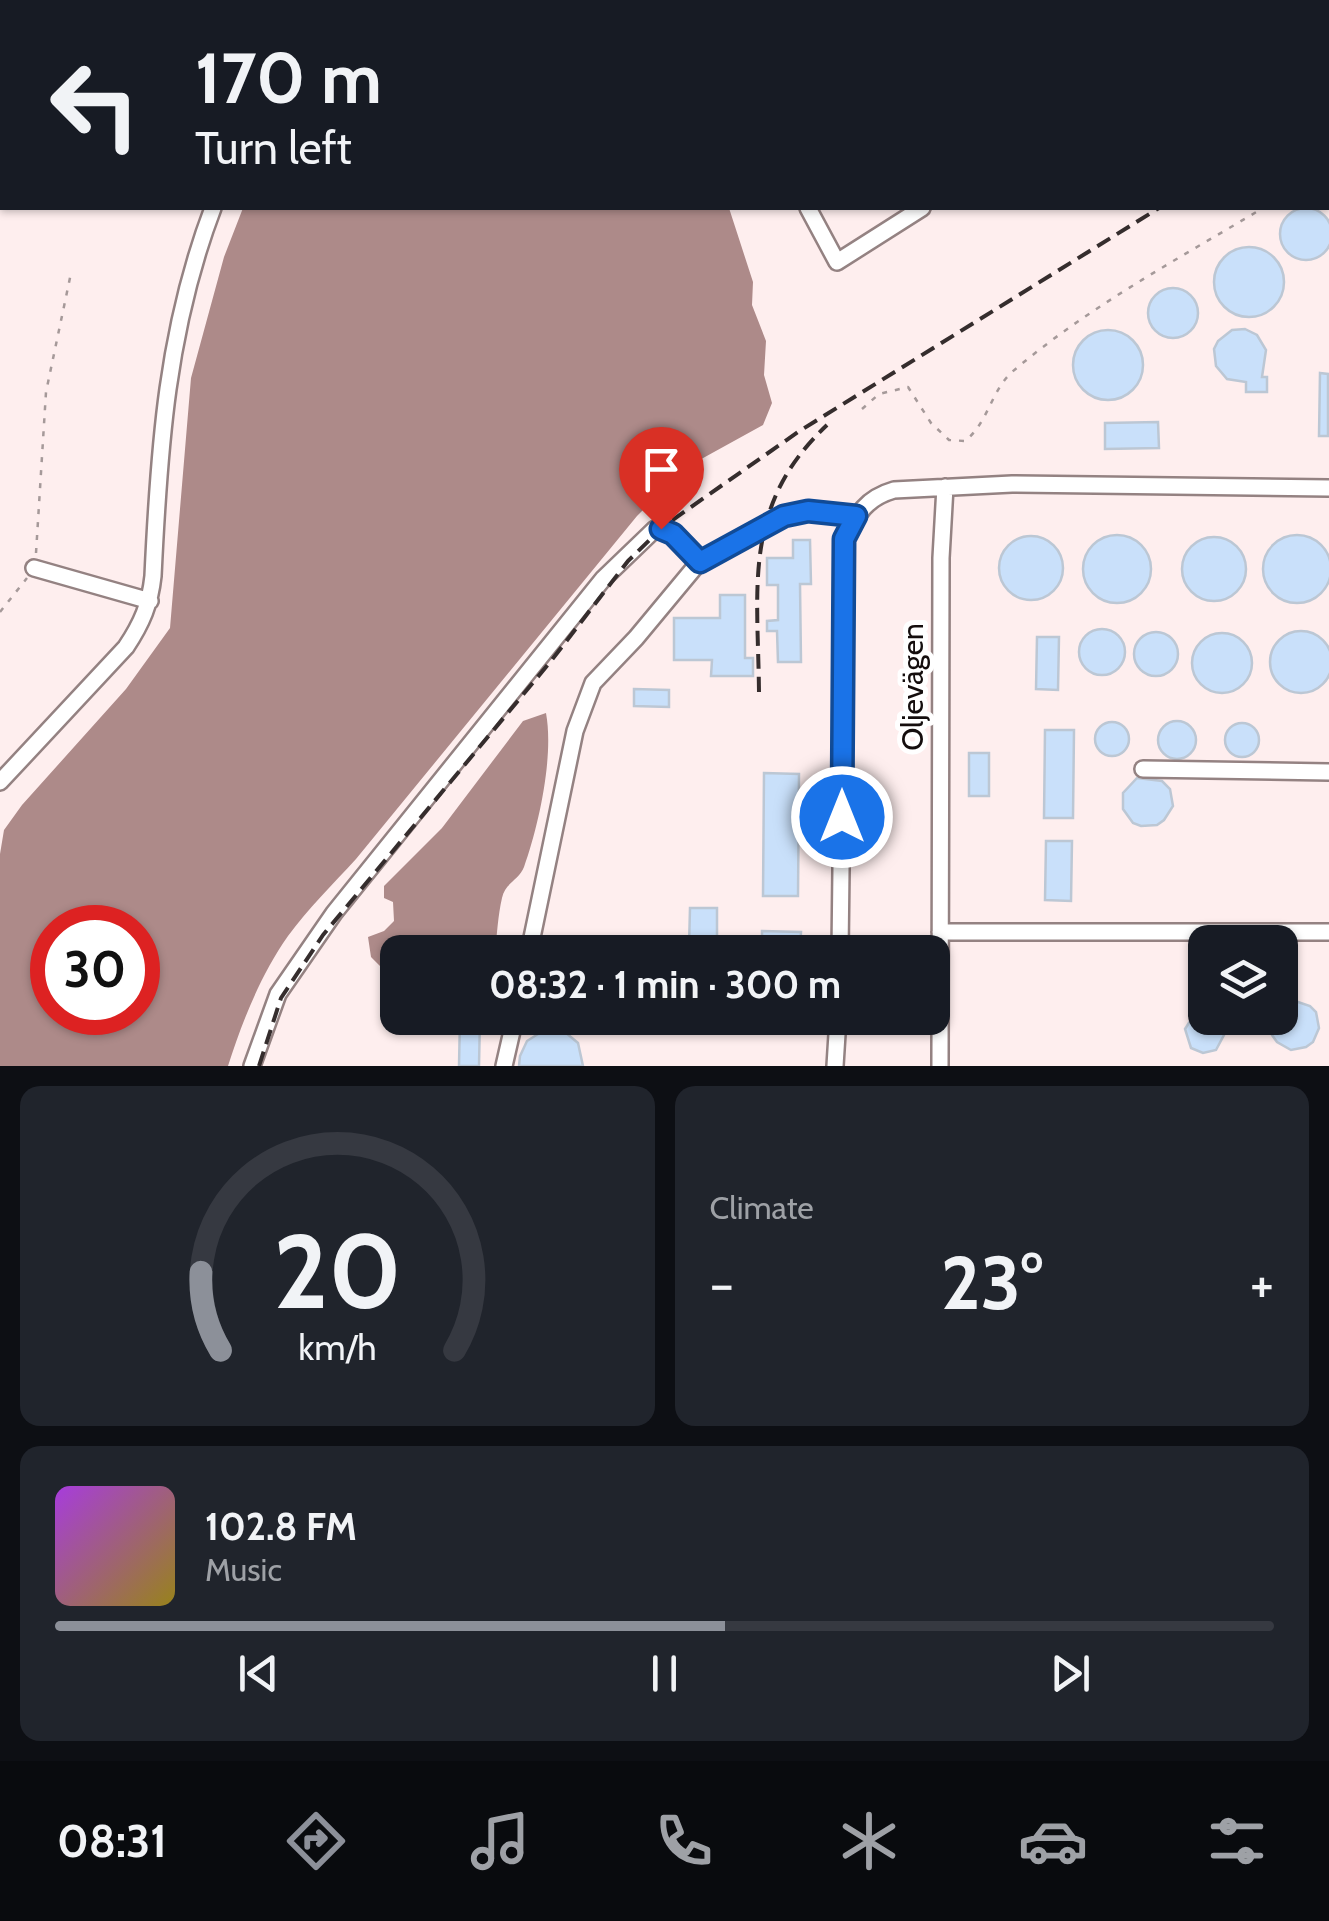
<!DOCTYPE html>
<meta charset="utf-8">
<style>
:root{--surface:#171b24;--page:#20242c;--text:#f1f3f6;--muted:#9ea1a6;--line:#363941;--accent:#8c9099}
body{margin:0;font-family:Cabin,sans-serif;background:var(--page);color:var(--text);height:100vh;display:flex;flex-direction:column;font-size:38px;white-space:nowrap}
*{box-sizing:border-box;margin:0}
p{font-size:32px;color:var(--muted)}
.icon{flex:none;width:55px;height:55px;fill:none;stroke:currentColor;stroke-width:2;stroke-linecap:round;stroke-linejoin:round}
.map{position:relative;height:1066px;overflow:hidden}
.sheet{display:flex;flex-direction:column;gap:20px;padding:20px;background:#0d0f14;flex:1}
.sheet>*{flex:none}
.hud{position:absolute;left:0px;top:0px;width:1330px;height:210px;box-shadow:0 2px 8px #0004;background:#171b24;color:var(--text);overflow:hidden}
.controls{position:absolute;left:1188px;top:925px;display:grid;gap:20px}
.controls a{display:grid;place-items:center;width:110px;height:110px;border-radius:20px;background:var(--surface);box-shadow:0 2px 8px #0004;font-size:50px}
.speed{position:absolute;left:30px;top:905px;display:flex;gap:20px;font-size:50px;font-weight:700;text-align:center}
.speed>*{display:grid;place-content:center;width:130px;height:130px;border-radius:50%;background:var(--surface);box-shadow:0 2px 8px #0004;line-height:1}
.speed .limit{border:15px solid #d22;background:#fff;color:#111}
.pin{position:absolute;display:grid;place-items:center;width:85px;height:85px;color:#fff;margin:-102px -42px;border-radius:50% 50% 50% 0;rotate:-45deg;box-shadow:0 0 10px #0007}
.pin .icon{rotate:45deg}
.me{position:absolute;width:110px;margin:-55px;rotate:0deg;stroke-linejoin:round;filter:drop-shadow(0 0 8px #0008)}
.turn{display:flex;align-items:center;gap:35px;height:210px;padding:0 30px;font-size:45px}
.turn .icon{width:130px;height:130px;stroke-width:2.5}
.turn b{display:block;font-size:70px;line-height:85px}
.big{font-size:75px;font-weight:700;line-height:1.1}
.sheet .widget{flex:1;display:flex;flex-direction:column;justify-content:center;gap:15px;min-width:0;padding:0 35px;border-radius:20px;background:var(--page)}
.sheet .dial{align-items:center;gap:0}
.dial svg{height:260px;overflow:visible;fill:none;stroke:var(--line);stroke-width:7;stroke-linecap:round;text-anchor:middle}
.dial text{fill:var(--text);stroke:none}
.song{display:flex;align-items:center;gap:30px}
.cover{width:120px;height:120px;border-radius:15px;background:linear-gradient(135deg,hsl(280 70% 55%),hsl(50 70% 35%))}
.played{height:10px;border-radius:5px;background:linear-gradient(90deg,var(--accent) 55%,var(--line) 55%)}
.keys{display:flex;justify-content:space-around;direction:ltr}
.heat{display:flex;justify-content:space-between;align-items:center;font-size:55px;direction:ltr}
.sheet .tiles{flex:1;display:grid;gap:20px;grid-template-columns:1fr 1fr}
.widget:last-child{grid-column:span 2}
.trip{position:absolute;left:380px;top:935px;width:570px;height:100px;border-radius:20px;background:var(--surface);box-shadow:0 2px 8px #0004;font-weight:700;line-height:100px;text-align:center}
.menu{display:flex;height:160px;justify-content:space-around;align-items:center;background:#090b0e;color:var(--muted)}
.menu .icon{width:70px;height:70px}
.menu .current{color:var(--accent)}
.menu b{font-size:45px;color:var(--text)}
.map>svg:first-child{display:block}
</style>
<div class="map">
<svg width="1329" height="1066" viewBox="0 0 1329 1066">
<rect width="100%" height="100%" fill="#feeeee"/>
<!-- water -->
<path fill="#ad8a89" fill-rule="evenodd" d="M243,208H729L753,282L752,305L766,341L764,375L772,403L763,425L685,468L637,516L356,859C333,884 308,909 288,936C261,974 242,1022 228,1066H0V854L4,830L22,805L126,689L170,628L191,378L224,257ZM52,928H138V1012H52Z
M546,713C554,756 539,825 524,867C519,880 505,883 502,898C498,915 497,935 495,952H398L397,967L380,966L371,957L368,937L384,931L394,921L393,902L384,898V886L442,828L523,721Z"/>
<!-- building -->
<path fill="#c9e0fa" stroke="#bcc7d4" stroke-width="2.5" d="M1280 234a26 26 0 1 1 52 0a26 26 0 1 1-52 0Z
M1214 282a35 35 0 1 1 70 0a35 35 0 1 1-70 0Z
M1148 313a25 25 0 1 1 50 0a25 25 0 1 1-50 0Z
M1245,329L1257,335L1266,350L1262,377H1267V392H1246V382L1227,379L1216,366L1214,349L1218,341L1232,330Z
M1073 365a35 35 0 1 1 70 0a35 35 0 1 1-70 0Z
M1320,373L1328,374V436H1319Z
M1158,422L1159,448L1105,449V423Z
M1083 569a34 34 0 1 1 68 0a34 34 0 1 1-68 0Z
M1263 569a34 34 0 1 1 68 0a34 34 0 1 1-68 0Z
M999 568a32 32 0 1 1 64 0a32 32 0 1 1-64 0Z
M1182 569a32 32 0 1 1 64 0a32 32 0 1 1-64 0Z
M793,540H810L811,584H800L801,662H778L777,631H767V621L778,620V585H767V558H793Z
M720,595H745V658H753V676H711L712,660H674V618H720Z
M1079 652a23 23 0 1 1 46 0a23 23 0 1 1-46 0Z
M1270 662a31 31 0 1 1 62 0a31 31 0 1 1-62 0Z
M1134 654a22 22 0 1 1 44 0a22 22 0 1 1-44 0Z
M1192 663a30 30 0 1 1 60 0a30 30 0 1 1-60 0Z
M1037,637H1059L1058,690L1036,689Z
M634,689L669,690V707L634,706Z
M1158 740a19 19 0 1 1 38 0a19 19 0 1 1-38 0Z
M1095 739a17 17 0 1 1 34 0a17 17 0 1 1-34 0Z
M1225 740a17 17 0 1 1 34 0a17 17 0 1 1-34 0Z
M1045,730H1074L1073,818H1044Z
M969,753H989V796H969Z
M764,773L799,774L798,896H763Z
M1137,778L1162,781L1170,789L1173,806L1164,820L1157,825L1141,826L1133,823L1123,809V793Z
M1046,841H1072L1071,901L1045,900Z
M690,908H717V948L689,947Z
M762,931L801,932L800,952H762Z
M1295,1001L1310,1006L1316,1012L1319,1028L1313,1042L1306,1047L1291,1050L1277,1042L1272,1035L1271,1018H1280V1006Z
M1205,1013V1018H1218L1222,1021L1225,1033L1216,1050L1203,1053L1191,1048L1185,1029L1192,1018Z
M460,1018H480L479,1066H459Z
M549,1027L565,1032L578,1043L583,1066H519L520,1056L527,1041Z"/>
<g fill="none" stroke-linecap="round" stroke-linejoin="round">
<!-- minor casing -->
<g stroke="#948282" stroke-width="20">
<path id="minor" d="M841,0L848,2
M998,0L999,2
M1184,0L1186,2
M14,2V0
M316,2L318,0
M932,2L936,0
M1328,62L1329,61
M0,117L2,115
M808,208L837,262L922,208
M34,568L150,601
M1143,769L1329,772
M0,782L126,647C142,623 150,604 153,576C159,447 167,329 213,208
M940,932H1329
M529,952L575,731L593,683L636,638L700,561L784,516L808,511L856,516
M840,952L845,539C857,514 866,498 894,490L1012,484L1329,488
M252,1066L278,994L334,913L603,579L655,529L673,534L700,561
M504,1066L515,1018
M835,1066L838,1018
M940,1066L941,558L945,487"/>
</g>
<!-- path -->
<path stroke="#a59999" stroke-width="2.5" stroke-dasharray="5 8" stroke-linecap="butt" d="M1328,169L1329,168
M862,409L879,394L908,387L931,423L949,440L965,441C988,423 991,391 1012,372C1088,307 1178,259 1263,208
M36,553L46,392L71,273
M0,612L27,578"/>
<!-- minor -->
<use href="#minor" stroke="#fff" stroke-width="15"/>
<!-- rail -->
<path stroke="#352d2d" stroke-width="4" stroke-dasharray="15 8" stroke-linecap="butt" d="M1328,102L1329,101
M759,692C758,587 742,505 827,425
M259,1066L281,998L323,935L551,661L628,561L664,526L798,432L1159,208"/>
</g>
<g fill="none" stroke-linecap="round" stroke-linejoin="round">
<!-- route casing -->
<g stroke="#114b97" stroke-width="25">
<path id="route" d="M661,529L673,534L700,562L784,516L808,511L856,516L844,539L842,817"/>
</g>
<!-- route -->
<use href="#route" stroke="#1a73e8" stroke-width="18"/>
</g>
<g text-anchor="middle" stroke-width="10" stroke-linejoin="round" paint-order="stroke">
<!-- street labels -->
<g font-size="30" fill="#140d0d" stroke="#fff">
<text transform="translate(913 687) rotate(-90)" y="10">Oljevägen</text>
</g>
</g>
</svg>
<div class="controls">
<a><svg class="icon" aria-label="layers" viewBox="0 0 24 24"><path d="M12 4l9 5-9 5-9-5zM3 14l9 5 9-5"/></svg></a>
</div>
<div class="speed"><div class="limit">30</div></div>
<div class="pin" style="left:661px;top:529px;background:#d93025"><svg class="icon" aria-label="arrive" viewBox="0 0 24 24"><path d="M6 21V4h12l-3 4 3 4H6"/></svg></div>
<svg class="me" style="left:842px;top:817px" viewBox="-20 -20 40 40"><circle r="17" fill="#1a73e8" stroke="#fff" stroke-width="3"/><path d="M0-11L8 9 0 5-8 9z" fill="#fff"/></svg>
<div class="trip">08:32 · 1 min · 300 m</div>
<div class="hud">
<div class="turn"><svg class="icon" aria-label="left" viewBox="0 0 24 24"><path d="M17 20v-9H6M10 6l-5 5 5 5"/></svg><div><b>170 m</b>Turn left</div></div>
</div>
</div>
<section class="sheet">
<div class="tiles">
<div class="widget dial"><svg viewBox="0 0 100 80">
<path d="M14 69A42 42 0 1 1 86 69"/>
<path d="M14 69A42 42 0 0 1 8 45" stroke="#8c9099"/>
<text x="50" y="56" font-size="32" font-weight="700">20</text>
<text x="50" y="72" font-size="11">km/h</text>
</svg></div>
<div class="widget"><p>Climate</p>
<div class="heat"><a>−</a><b class="big">23°</b><a>+</a></div>
</div>
<div class="widget">
<div class="song"><i class="cover"></i><div><b>102.8 FM</b><p>Music</p></div></div>
<div class="played"></div>
<div class="keys"><svg class="icon" aria-label="previous" viewBox="0 0 24 24"><path d="M18 5L8 12l10 7zM5 5v14"/></svg><svg class="icon" aria-label="pause" viewBox="0 0 24 24"><path d="M8 5v14M16 5v14"/></svg><svg class="icon" aria-label="next" viewBox="0 0 24 24"><path d="M6 5l10 7-10 7zM19 5v14"/></svg></div>
</div>
</div>
</section>
<nav class="menu">
<b>08:31</b>
<svg class="icon current" aria-label="directions" viewBox="0 0 24 24"><path d="M12 3l9 9-9 9-9-9zM9 14v-3h6M13 9l2 2-2 2"/></svg>
<svg class="icon" aria-label="music" viewBox="0 0 24 24"><path d="M9 18V5l10-2v13"/><circle cx="6" cy="18" r="3"/><circle cx="16" cy="16" r="3"/></svg>
<svg class="icon" aria-label="phone" viewBox="0 0 24 24"><path d="M5 4h4l2 5-3 2q2 4 5 5l2-3 5 2v4C11 20 4 13 5 4z"/></svg>
<svg class="icon" aria-label="climate" viewBox="0 0 24 24"><path d="M12 3v18M4 7l16 10M4 17L20 7"/></svg>
<svg class="icon" aria-label="car" viewBox="0 0 24 24"><path d="M5 17H2v-5l4-1 3-4h7l3 4 3 1v5h-3M9 17h6M6 11h13"/><circle cx="7" cy="17" r="2"/><circle cx="17" cy="17" r="2"/></svg>
<svg class="icon" aria-label="filters" viewBox="0 0 24 24"><path d="M4 7h16M4 17h16"/><circle cx="9" cy="7" r="2"/><circle cx="15" cy="17" r="2"/></svg>
</nav>
